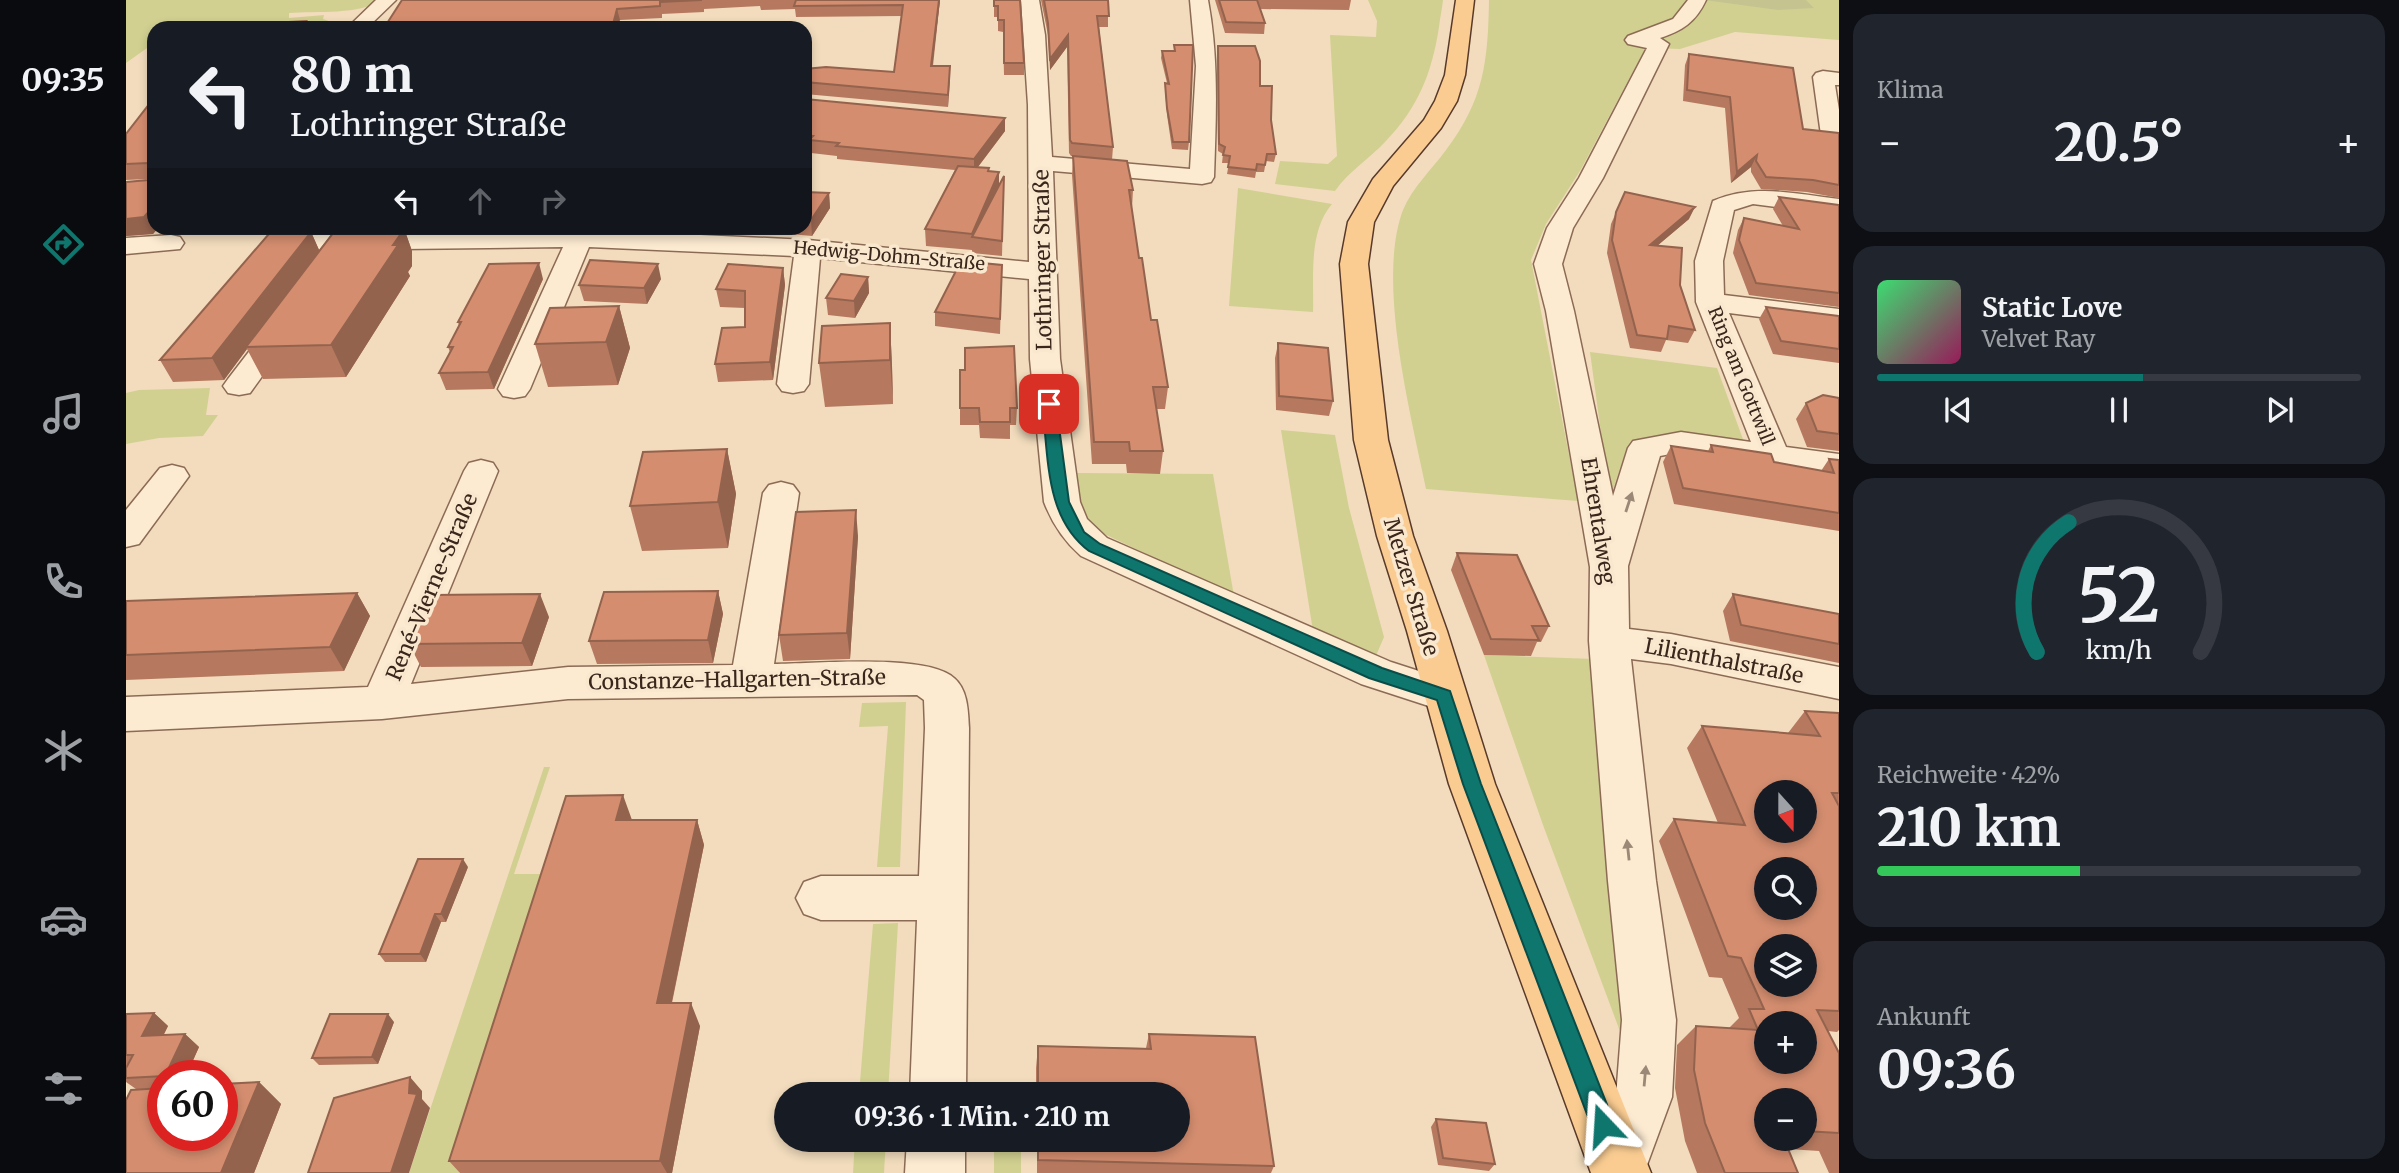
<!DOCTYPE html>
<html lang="de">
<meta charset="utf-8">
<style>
:root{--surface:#171b24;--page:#20242c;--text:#f1f3f6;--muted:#9ea1a6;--line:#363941;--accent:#0f766e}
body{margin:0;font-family:Merriweather,serif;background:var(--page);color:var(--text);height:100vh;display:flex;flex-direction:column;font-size:26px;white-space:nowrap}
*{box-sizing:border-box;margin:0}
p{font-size:23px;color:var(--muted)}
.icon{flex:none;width:38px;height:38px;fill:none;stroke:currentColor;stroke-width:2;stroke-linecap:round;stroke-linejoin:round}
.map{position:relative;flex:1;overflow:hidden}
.drawer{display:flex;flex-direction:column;gap:14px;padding:14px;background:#0d0f14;width:560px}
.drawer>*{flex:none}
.guide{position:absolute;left:21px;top:21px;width:665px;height:214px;border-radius:21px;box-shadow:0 4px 10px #0003;background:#171b24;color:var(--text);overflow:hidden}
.needle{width:46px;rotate:159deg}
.tools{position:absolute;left:1628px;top:780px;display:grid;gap:14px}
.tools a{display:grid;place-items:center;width:63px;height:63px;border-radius:50%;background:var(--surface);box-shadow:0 4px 10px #0003;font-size:35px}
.speed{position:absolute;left:21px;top:1060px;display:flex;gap:14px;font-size:35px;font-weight:700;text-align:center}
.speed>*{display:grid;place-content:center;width:91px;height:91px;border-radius:50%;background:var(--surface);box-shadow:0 4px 10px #0003;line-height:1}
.speed .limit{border:10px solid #d22;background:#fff;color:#111}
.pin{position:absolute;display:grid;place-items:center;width:60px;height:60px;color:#fff;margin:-30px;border-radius:14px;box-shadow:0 4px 10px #0006}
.me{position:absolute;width:77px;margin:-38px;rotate:340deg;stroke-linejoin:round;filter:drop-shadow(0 0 5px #0008)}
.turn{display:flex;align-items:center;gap:24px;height:147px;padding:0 28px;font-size:32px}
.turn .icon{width:91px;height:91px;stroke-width:2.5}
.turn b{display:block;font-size:49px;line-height:60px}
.lanes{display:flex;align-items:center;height:66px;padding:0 28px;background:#0003;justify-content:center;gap:35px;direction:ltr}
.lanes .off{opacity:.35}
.big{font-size:52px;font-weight:700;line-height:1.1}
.drawer .card{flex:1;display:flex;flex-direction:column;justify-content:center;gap:10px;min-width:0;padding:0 24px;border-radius:21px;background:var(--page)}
.drawer .dial{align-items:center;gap:0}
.dial svg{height:182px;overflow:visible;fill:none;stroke:var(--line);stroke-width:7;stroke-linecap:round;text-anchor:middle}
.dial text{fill:var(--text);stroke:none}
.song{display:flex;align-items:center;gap:21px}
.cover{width:84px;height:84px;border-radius:10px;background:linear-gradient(135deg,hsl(140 70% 55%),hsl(330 70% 35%))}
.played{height:7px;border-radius:4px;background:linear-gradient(90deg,var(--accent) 55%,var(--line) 55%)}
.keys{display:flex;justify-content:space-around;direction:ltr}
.heat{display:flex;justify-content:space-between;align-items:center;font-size:38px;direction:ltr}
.charge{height:10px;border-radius:5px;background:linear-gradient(90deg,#34c759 42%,var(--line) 0)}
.trip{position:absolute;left:648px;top:1082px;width:416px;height:70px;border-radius:35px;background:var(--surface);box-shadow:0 4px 10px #0003;font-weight:700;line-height:70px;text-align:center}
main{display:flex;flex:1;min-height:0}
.tab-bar{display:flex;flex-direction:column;width:126px;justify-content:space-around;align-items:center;background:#090b0e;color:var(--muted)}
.tab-bar .icon{width:49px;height:49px}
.tab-bar .active{color:var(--accent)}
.tab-bar b{font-size:32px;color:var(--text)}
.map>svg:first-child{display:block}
</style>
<main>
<nav class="tab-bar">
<b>09:35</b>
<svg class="icon active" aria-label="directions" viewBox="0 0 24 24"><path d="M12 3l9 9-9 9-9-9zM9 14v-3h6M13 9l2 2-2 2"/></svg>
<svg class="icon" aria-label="music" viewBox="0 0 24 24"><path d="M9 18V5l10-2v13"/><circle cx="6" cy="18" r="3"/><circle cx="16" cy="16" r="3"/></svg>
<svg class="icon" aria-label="phone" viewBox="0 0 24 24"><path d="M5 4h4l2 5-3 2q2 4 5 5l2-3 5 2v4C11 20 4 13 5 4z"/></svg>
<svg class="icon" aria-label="climate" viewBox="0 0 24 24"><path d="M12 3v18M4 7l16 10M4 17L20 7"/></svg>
<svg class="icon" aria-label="car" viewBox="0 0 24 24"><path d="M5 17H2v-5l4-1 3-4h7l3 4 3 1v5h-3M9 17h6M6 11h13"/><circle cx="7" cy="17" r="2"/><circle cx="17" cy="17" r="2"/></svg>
<svg class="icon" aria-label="filters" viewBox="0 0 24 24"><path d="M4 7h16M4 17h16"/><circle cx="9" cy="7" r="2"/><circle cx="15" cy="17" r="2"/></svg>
</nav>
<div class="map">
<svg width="1713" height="1173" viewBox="0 0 1713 1173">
<rect width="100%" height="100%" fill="#f2dcbd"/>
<!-- green -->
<path fill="#d1d091" d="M0,0H254C237,15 188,11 163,13V18L198,15L197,19L223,28H28V43L0,63Z
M1242,0H1317C1316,10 1314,17 1313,27C1306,73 1292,108 1259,142C1243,159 1223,171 1209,191L1149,184L1154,161L1202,164L1211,156L1204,35L1250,37L1251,21Z
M1363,0H1713V40L1609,32L1554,49L1527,48L1518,51L1454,171L1420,224L1405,260L1452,501L1300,489C1285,415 1250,281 1277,210C1286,188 1306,169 1320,150C1358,100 1362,61 1363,0Z
M1112,188L1206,204C1182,232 1188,277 1187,312L1103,306Z
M1464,352L1591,368L1618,442L1508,441L1500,450L1484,499Z
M84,388L80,415H92L77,436L33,438L0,444V393L13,390Z
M1155,430L1209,435L1223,508L1258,637L1249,658L1187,631Z
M951,473L1087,474L1108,596L968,529L956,513Z
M1358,655L1468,659L1480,857L1498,1042L1417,825Z
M780,702L774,867H751L762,726L733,727L736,703Z
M418,767H424L388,874H427L333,1173H283Z
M772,923L762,1094H733L747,924Z
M729,1139H760L758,1173H727Z
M868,1139H895V1173H868Z"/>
<!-- cemetery -->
<path fill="#c5c491" d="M1578,0H1680L1688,8L1652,10Z"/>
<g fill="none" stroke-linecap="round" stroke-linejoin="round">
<!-- minor casing -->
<g stroke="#8c6b55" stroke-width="3">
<path id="minor" d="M250,0H270L241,28H221Z
M895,0H913L919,35L926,157L1064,169L1070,66L1064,0H1082C1093,59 1090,117 1088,177L1085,182L1076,184L927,171L934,359L954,502L961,519L981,538L1265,662L1333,684L1339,695L1333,706L1318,711L1235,684L955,556C938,541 926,523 918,502L904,359L903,279L694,258L683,384L678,391L667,393L656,391L651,384L668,256L463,247L404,389L399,396L388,398L377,396L372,389L437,247L189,250L180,248L176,242L180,236L189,234L454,230L553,234L682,240L903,262L902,105Z
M1562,0H1580C1570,22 1556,31 1534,38L1543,44L1477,178L1447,228L1436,264L1448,311L1487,496L1502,448L1507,441L1555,432L1625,442L1570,302L1569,261L1587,201C1629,183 1669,194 1713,199V215L1627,204L1608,210L1597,261L1598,295L1713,309V327L1603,313L1660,447L1713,454V476L1555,452L1534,456L1502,566L1503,629L1545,634L1713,667V699L1545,664L1505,659L1530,881L1550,1020L1546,1097L1518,1173H1466L1463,1164L1490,1097L1496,1020L1482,881L1463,641L1464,567L1420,311L1408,264L1421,228L1453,178L1521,48L1502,44L1499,40L1502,36L1547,19Z
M1697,71L1713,73V85H1709L1713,110V140H1698L1695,135L1687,77L1690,73Z
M45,235L54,237L58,243L54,249L0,254V238Z
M161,312L171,315L176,321L124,393L113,395L102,393L97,386L102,379L151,315Z
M355,460L367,463L372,471L285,684L442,667L607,665L637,493L643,485L655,482L667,485L673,493L648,664C686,664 801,653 828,678C842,690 842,711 843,728L840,1094H784L791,920H695L678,914L670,898L678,882L695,876H793L799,728L798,700L791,695L442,699L256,719L0,731V697L242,687L338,471L343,463Z
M46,465L58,468L63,476L13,544L0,547V510L34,468Z
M781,1139H839V1173H779Z"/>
</g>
<!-- major casing -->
<g stroke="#593a2a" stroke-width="3">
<path id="major" d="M1330,0H1348L1339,75L1331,101L1315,128L1267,186L1248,222L1242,264L1262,440L1287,536L1321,631L1369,784L1525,1173H1465L1323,784L1281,631L1251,536L1228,440L1214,264L1222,222L1247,179L1298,120L1309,101L1319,75Z"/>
</g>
<!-- minor -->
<use href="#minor" fill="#fcead1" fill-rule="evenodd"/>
<!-- major -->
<use href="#major" fill="#facc91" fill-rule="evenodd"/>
</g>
<!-- wall -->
<path fill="#b6795f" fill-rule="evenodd" d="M276,0H814L807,66H824L822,107L679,94V69L768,72L776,16L670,17L669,9L635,10L634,6L578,9V12L536,14V18L494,20Z
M868,0H894L898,63V75H878L877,32L872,31V17H868Z
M915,0H982V27H973L987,147L986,160L945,156L943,153L941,47L924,70L922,35Z
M1089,0H1225L1223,10L1134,9L1139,23L1138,34L1099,33Z
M1048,45L1063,142L1062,150L1046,149L1041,115L1039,90V83H1041L1035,58L1036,51H1048Z
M1092,46L1134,86L1145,120L1150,154L1148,162L1140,161L1138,172H1130L1129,178L1101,174L1103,163H1096L1097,154L1092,151L1091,52Z
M1563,54L1677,129L1713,133V198L1681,192L1635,189L1625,172V167L1605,183L1599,108L1557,101L1559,65Z
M28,98V228H32L27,234L0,236V182L22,180V179L0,180V134Z
M679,99L879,118V131L852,167L863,171L873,184L878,176L876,256L846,253V250L800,246L799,229L829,170L711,159V156L685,153L684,148H679Z
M947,156L1007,190L1006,208L1013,258L1025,320L1042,387L1039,409H1030L1037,451L1034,474L1001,473L1000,464H966L946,175Z
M679,192L703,193L704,208L686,236L653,233L652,228H679Z
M1499,192L1563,219L1532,245L1554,285L1569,330L1562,343L1540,340L1535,352L1504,348L1481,253L1485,224Z
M1653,197L1713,205V307L1623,295L1607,253L1612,230L1618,218L1657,226L1647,209Z
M148,228H287V229H278L286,251V266L282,272L284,276L220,377L137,379L121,349L98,380L47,382L34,360ZM189,231H208L193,250L185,232Z
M876,265L874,334L809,326V312Z
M657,268L659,285L647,380L592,382L589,364L619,327V308L594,307L590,289Z
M742,277L743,293L729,318L702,315L700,298Z
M417,279L368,389L320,390L313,373L324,352L322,347L333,326L332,322Z
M535,279L521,304L458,301L453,285Z
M493,306L504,348L492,385L422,387L409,344Z
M1640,307L1713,316V363L1647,354L1633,319Z
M764,323L766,366L767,404L699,407L693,363Z
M1152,344L1207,401L1203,416L1150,410L1149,358Z
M834,370L891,408L890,425H884V439L854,438L853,425H834Z
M1713,398V451L1681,447L1670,419L1680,403Z
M1585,445L1648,462L1695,471L1703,459L1713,460V531L1548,504L1537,462L1545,446L1582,451Z
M601,449L610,494L602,548L516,551L504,506Z
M732,536L724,659L657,661L653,635Z
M1331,553L1423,626L1415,642H1411L1405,656L1358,655L1325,570Z
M592,591L597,614L587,663L471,664L463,641Z
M231,593L244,616L218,671L0,680V601Z
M1607,594L1713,614V663L1604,641L1597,611Z
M423,617L406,666L295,667L283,644Z
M1679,711L1713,713V1030L1711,1032L1702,1031L1713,1053V1173H1703L1693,1151L1662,1149L1672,1173H1571L1559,1141L1549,1088L1551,1045L1570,1026L1603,1028L1613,1018L1596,978L1583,977L1533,841L1548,819L1592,823L1561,748L1576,726L1662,733ZM1678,1101V1139H1640Z
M506,820H571L578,845L546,1003L574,1026L546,1173H334L323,1161Z
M342,867L320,922H315L300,962H259L253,954Z
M28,1013L42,1026L37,1035L59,1034L73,1047L60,1076H37V1136L133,1082L155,1104L128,1173H0L10,1089L0,1082V1014Z
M268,1022L252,1064L193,1065L186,1058Z
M1023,1034L1148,1166L1145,1173H911V1139H1052V1094H910V1068L912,1046L1020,1048Z
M1310,1119L1369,1164L1363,1171L1312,1165L1305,1127Z"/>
<!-- shaded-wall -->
<path fill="#94634e" d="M813,0H814L805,78V66Z
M491,9L494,20L492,28H486Z
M180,21L183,28H175Z
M942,35L941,47L924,70V59Z
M824,66V78L822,107V95Z
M879,118V131L848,172V159Z
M1631,155L1625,167L1605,183L1611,172Z
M873,172V188L846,237V250V234Z
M703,193L704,208L686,236L685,220Z
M28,206V228H32L27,234L0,236V219Z
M1569,207L1563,219L1518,257L1524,245Z
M167,228H187L189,231L185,232L194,252L120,347L121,349L98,380L86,358Z
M275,228H278L286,251V266L282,272L284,276L220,377L205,345L267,245Z
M413,263L417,279L368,389L362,372Z
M532,264L535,279L521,304L518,288Z
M657,268L659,285L647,380L644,362Z
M742,277L743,293L729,318L728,301Z
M493,306L504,348L492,385L480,342Z
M764,323L766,366L767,404L764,360Z
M601,449L610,494L602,548L592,502Z
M730,510L732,536L724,659L721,633Z
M592,591L597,614L587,663L582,640Z
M231,593L244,616L218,671L204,647Z
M414,594L423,617L406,666L396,643Z
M497,795L506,820H490Z
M571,820L578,845L541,1025L531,1003Z
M337,859L342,867L320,922L315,914Z
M309,914L315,922L300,962L294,954Z
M565,1003L574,1026L546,1173H541L534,1161Z
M28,1013L42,1026L31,1049L16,1036Z
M262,1014L268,1022L252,1064L246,1057Z
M59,1034L73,1047L60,1076H39Z
M284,1077L296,1091V1099L304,1108L283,1173H265L283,1093Z
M133,1082L155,1104L128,1173H95Z"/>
<!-- building -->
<path fill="#d48d6f" stroke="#94634e" stroke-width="2" fill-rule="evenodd" d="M276,0H576L534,2V6L491,9L486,28H258Z
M670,0H813L805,66H824L822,95L679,82V69L700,67L768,72L777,5L668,6Z
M868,0H894L898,63H878V20H872V6H868Z
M918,0H982L983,16H971L987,147L946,143L944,140L942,35L924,59L922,23Z
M1093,0H1131L1139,23L1100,22Z
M180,21L175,28H82L84,26Z
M1048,45H1067L1063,142H1047L1041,108L1039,83L1043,84L1036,51H1049Z
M1092,46H1129L1134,61V86H1146L1145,120L1150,154H1141L1139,165L1131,164L1130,170L1102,167L1104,156L1097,155L1099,147L1093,144Z
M1563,54L1667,68L1677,129L1713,133V185L1687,180L1640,177L1630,161L1631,155L1611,172L1604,97L1561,90Z
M28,98V206L18,217L0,219V182L22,180V163L0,164V134Z
M679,99L879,118L848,159L710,146L713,143L683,140L687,136L679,135Z
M947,156L1001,161L1007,190H1003L1013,258H1016L1025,320H1031L1042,387H1027L1037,451H1004L1003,442H968Z
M832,166L863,168L862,171L873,172L846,234L799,229Z
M878,176L876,241L846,237Z
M679,192L703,193L685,220H679Z
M1499,192L1569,207L1524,245L1556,248L1554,285L1569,330L1543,326L1541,339L1511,335L1486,240L1490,212Z
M1653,197L1713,205V293L1630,283L1613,240L1618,218L1673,229Z
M148,228H168L169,229L185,232L86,358L34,360Z
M211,228H275L274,235L267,245H272L205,345L120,347Z
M464,260L532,264L518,288L453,285Z
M835,261L876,265L874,319L809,312Z
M413,263L362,372L313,373L327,347H322L335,322H332L363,264Z
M602,264L657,268L644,362L589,364L596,328L619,327V291L590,289Z
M715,274L742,277L728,301L700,298Z
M493,306L480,342L409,344L424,308Z
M1640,307L1713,316V349L1655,341Z
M764,323V360L693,363L696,326Z
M1152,343L1202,348L1207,401L1153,396Z
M888,346L891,408H884V422H854L853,408H834V370H839V348Z
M1697,395L1713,398V434L1691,431L1680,403Z
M1585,445L1645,454L1648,462L1708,473L1703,459L1713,460V513L1557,488L1545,446L1587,452Z
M601,449L592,502L504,506L517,452Z
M730,510L721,633L653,635L670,512Z
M1331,553L1391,555L1423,626H1406L1413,640L1365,639Z
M592,591L582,640L463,641L478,592Z
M231,593L204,647L0,655V601Z
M414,594L396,643L283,644L304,595Z
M1607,594L1713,614V644L1615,625Z
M1679,711L1713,713V793H1706L1713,806V1011L1691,1010L1713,1053V1133L1678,1131V1101H1640V1139H1658L1672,1173H1599L1579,1123L1568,1070L1570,1026L1632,1030L1623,1009H1638L1615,958L1602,956L1548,819L1619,825L1576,726L1694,736ZM1640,793H1678V831H1640ZM1640,870H1678V908H1640ZM1640,947H1678V985H1640ZM1640,1024H1678V1062H1640Z
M497,795L490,820H571L531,1003H565L534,1161H323L440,796Z
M292,859H337L315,914H309L294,954H253Z
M28,1013L16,1036L59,1034L39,1076L0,1078V1068L7,1055H0V1014Z
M204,1014H262L246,1057L186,1058Z
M1023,1034L1129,1037L1148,1166L912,1160V1139H1052V1094H912V1046L1025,1049Z
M284,1077L283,1093L291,1094L265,1173H182L208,1098Z
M133,1082L95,1173H0V1100L5,1090L37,1088V1136H96V1084Z
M1310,1119L1360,1123L1369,1164L1317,1158Z"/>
<!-- one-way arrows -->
<defs><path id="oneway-solid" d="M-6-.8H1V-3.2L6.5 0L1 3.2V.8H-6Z" transform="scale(1.75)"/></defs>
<g fill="#9b8876">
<use href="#oneway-solid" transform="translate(1503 502) rotate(-72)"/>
<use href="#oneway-solid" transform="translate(1502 850) rotate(-96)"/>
<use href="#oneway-solid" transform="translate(1519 1076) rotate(-85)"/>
</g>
<!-- route -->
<path fill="#0f766e" stroke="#0a4d48" stroke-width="2" d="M923,400L930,404L943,502L958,532L974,544L1256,668L1324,691L1355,784L1489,1125L1485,1133L1477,1137L1468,1133L1465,1125L1337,784L1311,700L1243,678L963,551C918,517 923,456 916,404Z"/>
<g text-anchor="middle" stroke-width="7" stroke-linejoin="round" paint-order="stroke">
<!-- far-street labels -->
<g font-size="18" fill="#3a261b" stroke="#f9e7ce">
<text transform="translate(763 256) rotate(5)" y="6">Hedwig-Dohm-Straße</text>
<text transform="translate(1615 376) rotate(68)" y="6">Ring am Gottwill</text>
</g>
<!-- street labels -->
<g font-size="21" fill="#3a261b" stroke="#f9e7ce">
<text transform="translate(917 260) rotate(-91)" y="7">Lothringer Straße</text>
<text transform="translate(1472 521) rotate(81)" y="7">Ehrentalweg</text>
<text transform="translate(306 587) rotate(-67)" y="7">René-Vierne-Straße</text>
<text transform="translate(1285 587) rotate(73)" y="7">Metzer Straße</text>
<text transform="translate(1598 661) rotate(11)" y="7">Lilienthalstraße</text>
<text transform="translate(611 680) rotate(-1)" y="7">Constanze-Hallgarten-Straße</text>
</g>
</g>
</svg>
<div class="tools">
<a><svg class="needle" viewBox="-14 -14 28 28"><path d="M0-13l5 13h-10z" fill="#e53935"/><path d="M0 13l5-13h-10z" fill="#9ea1a6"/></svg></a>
<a><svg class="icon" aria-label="search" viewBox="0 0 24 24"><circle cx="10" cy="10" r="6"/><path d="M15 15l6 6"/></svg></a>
<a><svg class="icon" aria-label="layers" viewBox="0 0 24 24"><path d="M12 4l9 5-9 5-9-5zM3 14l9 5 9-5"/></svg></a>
<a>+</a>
<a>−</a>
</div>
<div class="speed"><div class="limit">60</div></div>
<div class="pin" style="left:923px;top:404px;background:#d93025"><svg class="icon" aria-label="arrive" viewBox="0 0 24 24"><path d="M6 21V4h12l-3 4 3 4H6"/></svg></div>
<svg class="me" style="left:1477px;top:1125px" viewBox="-20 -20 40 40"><path d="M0-17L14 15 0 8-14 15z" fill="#0f766e" stroke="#fff" stroke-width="4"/></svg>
<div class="trip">09:36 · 1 Min. · 210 m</div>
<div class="guide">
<div class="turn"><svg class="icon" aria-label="left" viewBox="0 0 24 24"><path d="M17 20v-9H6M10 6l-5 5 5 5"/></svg><div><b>80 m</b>Lothringer Straße</div></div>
<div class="lanes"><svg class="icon" aria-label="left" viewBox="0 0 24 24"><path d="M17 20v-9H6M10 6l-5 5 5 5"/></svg><svg class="icon off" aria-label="ahead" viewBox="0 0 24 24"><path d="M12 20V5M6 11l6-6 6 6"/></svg><svg class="icon off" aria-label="right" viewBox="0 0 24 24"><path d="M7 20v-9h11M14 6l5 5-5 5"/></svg></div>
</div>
</div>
<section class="drawer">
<div class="card"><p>Klima</p>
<div class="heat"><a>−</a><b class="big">20.5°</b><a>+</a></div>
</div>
<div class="card">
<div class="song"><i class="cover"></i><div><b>Static Love</b><p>Velvet Ray</p></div></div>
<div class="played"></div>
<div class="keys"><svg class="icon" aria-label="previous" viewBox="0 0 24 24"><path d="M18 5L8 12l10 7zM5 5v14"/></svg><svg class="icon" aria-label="pause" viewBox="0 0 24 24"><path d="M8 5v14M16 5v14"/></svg><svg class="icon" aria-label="next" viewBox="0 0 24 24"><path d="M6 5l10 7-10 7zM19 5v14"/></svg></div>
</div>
<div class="card dial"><svg viewBox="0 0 100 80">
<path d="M14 69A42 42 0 1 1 86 69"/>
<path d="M14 69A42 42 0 0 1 28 12" stroke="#0f766e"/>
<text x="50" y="56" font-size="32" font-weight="700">52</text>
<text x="50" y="72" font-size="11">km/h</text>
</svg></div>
<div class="card"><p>Reichweite · 42%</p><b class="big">210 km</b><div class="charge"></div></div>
<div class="card"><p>Ankunft</p><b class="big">09:36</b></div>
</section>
</main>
